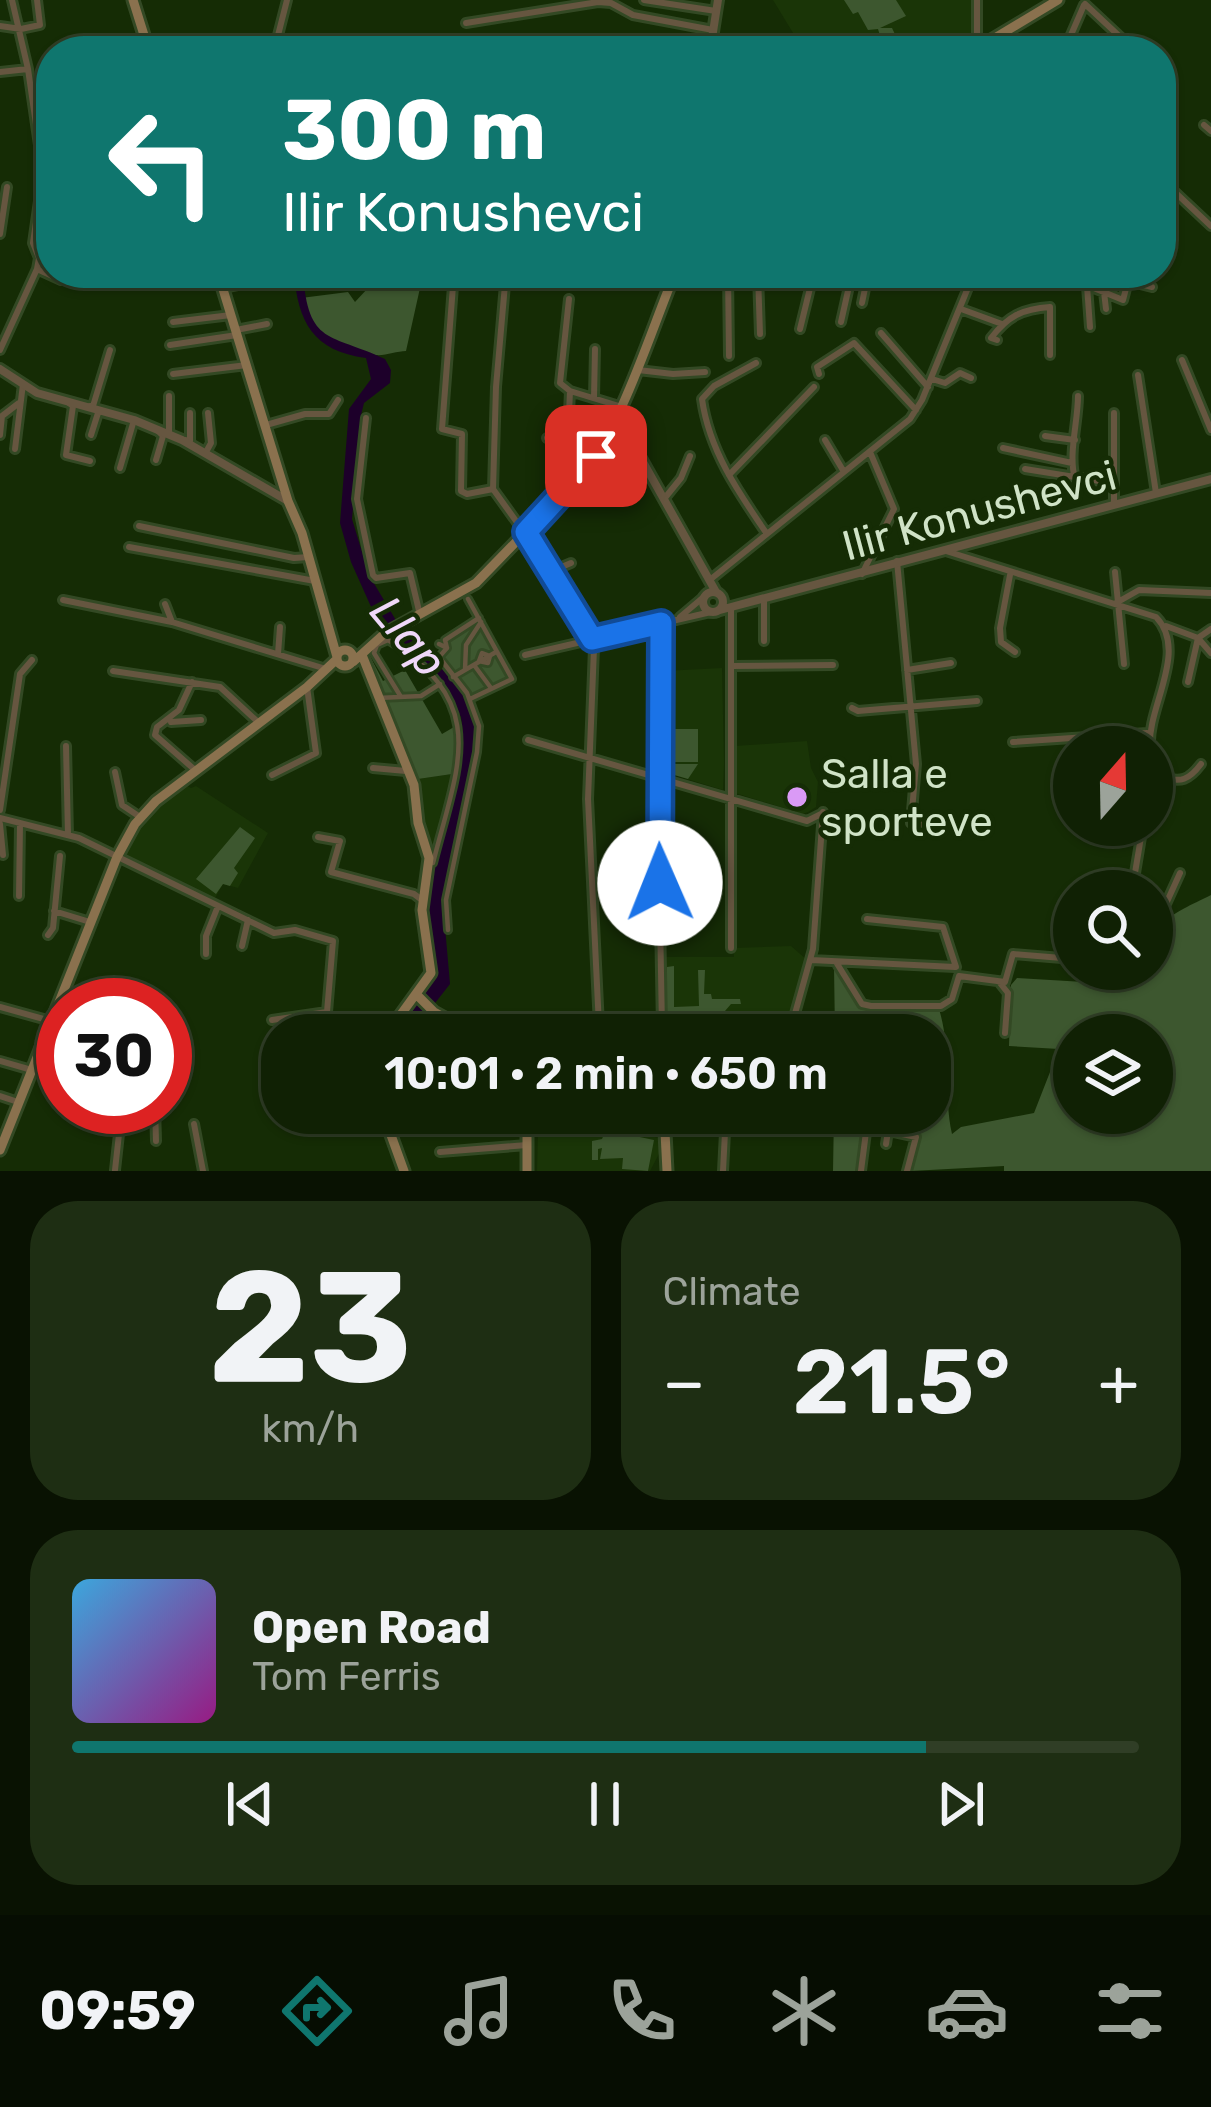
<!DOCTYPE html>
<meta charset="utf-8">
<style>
:root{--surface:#102104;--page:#1e2e13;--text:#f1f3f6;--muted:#9ca39a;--line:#303e26;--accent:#0f766e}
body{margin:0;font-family:Rubik,sans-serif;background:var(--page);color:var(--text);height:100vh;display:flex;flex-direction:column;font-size:45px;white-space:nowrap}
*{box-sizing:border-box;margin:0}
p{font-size:39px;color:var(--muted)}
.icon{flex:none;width:66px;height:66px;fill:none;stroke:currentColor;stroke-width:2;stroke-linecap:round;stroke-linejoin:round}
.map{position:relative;height:1171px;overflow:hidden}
.side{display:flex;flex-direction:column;gap:30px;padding:30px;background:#091202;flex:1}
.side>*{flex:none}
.banner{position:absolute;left:36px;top:36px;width:1140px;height:252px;border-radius:48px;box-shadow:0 3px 9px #0004,0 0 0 3px var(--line);background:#0f766e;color:#fff;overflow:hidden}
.needle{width:78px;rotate:20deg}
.tools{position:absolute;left:1053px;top:726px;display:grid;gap:24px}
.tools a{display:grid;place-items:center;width:120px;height:120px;border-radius:50%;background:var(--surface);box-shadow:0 3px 9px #0004,0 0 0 3px var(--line);font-size:60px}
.speed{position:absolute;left:36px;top:978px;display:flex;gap:24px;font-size:60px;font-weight:700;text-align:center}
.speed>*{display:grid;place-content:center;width:156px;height:156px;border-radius:50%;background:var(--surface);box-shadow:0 3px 9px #0004,0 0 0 3px var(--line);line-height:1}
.speed .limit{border:18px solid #d22;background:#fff;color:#111}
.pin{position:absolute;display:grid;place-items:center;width:102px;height:102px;color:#fff;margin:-51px;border-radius:24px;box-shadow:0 6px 18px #0006}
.me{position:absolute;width:132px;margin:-66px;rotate:359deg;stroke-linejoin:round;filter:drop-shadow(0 0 9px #0008)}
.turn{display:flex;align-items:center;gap:42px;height:252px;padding:0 48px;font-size:54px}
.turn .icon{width:156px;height:156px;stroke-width:2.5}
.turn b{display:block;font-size:84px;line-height:102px}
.big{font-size:90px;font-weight:600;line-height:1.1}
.side .tile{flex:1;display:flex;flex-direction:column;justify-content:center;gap:18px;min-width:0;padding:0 42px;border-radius:48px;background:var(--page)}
.side .dial{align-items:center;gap:0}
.dial b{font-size:156px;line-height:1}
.song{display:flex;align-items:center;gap:36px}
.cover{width:144px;height:144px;border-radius:18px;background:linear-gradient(135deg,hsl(200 70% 55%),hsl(310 70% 35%))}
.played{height:12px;border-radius:6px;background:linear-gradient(90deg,var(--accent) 80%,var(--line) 80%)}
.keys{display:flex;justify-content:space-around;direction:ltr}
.heat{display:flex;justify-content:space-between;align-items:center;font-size:66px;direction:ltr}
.side .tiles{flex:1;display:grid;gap:30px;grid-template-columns:1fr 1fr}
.tile:last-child{grid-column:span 2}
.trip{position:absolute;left:261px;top:1014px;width:690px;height:120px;border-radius:48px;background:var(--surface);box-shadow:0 3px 9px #0004,0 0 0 3px var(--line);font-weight:600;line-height:120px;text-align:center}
.menu{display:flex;height:192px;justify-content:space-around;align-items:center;background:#060d02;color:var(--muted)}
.menu .icon{width:84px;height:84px}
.menu .on{color:var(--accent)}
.menu b{font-size:54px;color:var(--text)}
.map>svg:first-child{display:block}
</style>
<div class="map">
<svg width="1211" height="1171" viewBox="0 0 1211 1171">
<rect width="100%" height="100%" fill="#152c05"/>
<!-- built -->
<path fill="#1a3507" d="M773,0H974V41L954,51H804Z
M722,668L724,763L723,790L664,772V671Z
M807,741L811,768L818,782L816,807L808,812L803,814L735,793V746Z
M452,774L435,847L432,853L422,826L418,779Z
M182,783L191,788L196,786L268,833L238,888L223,884L214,900L120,855L145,815Z
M791,946L807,960L798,1015L787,1024L666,1023V957H734V948Z
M595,1121L659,1138L660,1152L650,1171H537L538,1132L593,1136Z"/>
<!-- green -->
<path fill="#3d572f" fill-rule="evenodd" d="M844,0H896L906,16L880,28H892L903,51H863L881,39L878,29L868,30L858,12L853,14Z
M386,282L420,288L406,351C397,351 385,356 376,355C344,354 304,332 301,298L348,292L355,302L368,288Z
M479,618L512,679L498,685L487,681L489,689L470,699L439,657L447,648L445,640Z
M365,647L383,681L405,670L442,734L454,727L456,754L452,774L418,779L361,649Z
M664,729H698V762H670L667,752L668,764H698L688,779L664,772Z
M240,827L255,838L234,868L238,873L230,886L223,884L216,894L196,879Z
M1211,895V1171H1004V1166L911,1171L919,1137L870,1126L859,1171H833L834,1113H930V1035H835L834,966L846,977L857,1006L939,1009C952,1051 943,1092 952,1134L961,1127L1034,1113L1059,1049L1009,1046L1011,985L1017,978L1084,982L1087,976L1127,981L1128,969H1152C1152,919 1169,916 1211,895ZM1074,1035H1152V1113H1074Z
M674,966V1007L699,1006L698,970H705L704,994H711L712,999H740L741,1004H731L725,1011V1016H731L729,1023L667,1020V967Z
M608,1125L630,1130V1135L654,1140L648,1171L622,1169L623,1158L600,1159L602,1148L598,1149V1160H592V1141L602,1139Z"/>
<!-- water -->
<path fill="#1d002a" d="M294,273H303C308,346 330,333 385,359L391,370L390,383L364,403L361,415L352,519L369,575L397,622L464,692L477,729L443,904L450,984L410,1035H391L434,981L427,898L463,732L461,717L445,686L391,637L372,609L351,562L340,523L349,409L371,379L366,358C313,351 298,322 294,273Z"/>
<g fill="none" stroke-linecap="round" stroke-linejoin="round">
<!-- pedestrian casing -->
<g stroke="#334924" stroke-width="10">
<path id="pedestrian" d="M468,599L512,679L470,699
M439,644L447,648L439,657L467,693L479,726L477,752L446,900L448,930
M447,648L445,640L479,618
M482,653L490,656L488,663L479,661Z
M474,665L491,688
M465,670L496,652
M453,677L465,670L466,645L481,622
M401,697L374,653L377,645L388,640C491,704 458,764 433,863
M378,698L421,696L440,684"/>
</g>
<!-- minor casing -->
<g stroke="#334924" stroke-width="12">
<path id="minor" d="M644,0L716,11
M977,0V48
M1085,4L1132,48
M466,23L598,2L611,3L633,15L713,30
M0,26L21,29L40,25L37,0
M274,51L287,0
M1064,51L1084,5
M0,72L28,69
M1204,125L1211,131
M1161,179L1211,226
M0,234L7,187
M37,269L61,280L70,273
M454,273L442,429L462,434L461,491L467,494L493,489
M506,273L496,387L493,489L552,571L594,648L588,799L599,1026
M728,273L729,356
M748,273L813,276
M866,273L899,281
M1057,273L1123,300L1128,281L1152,287
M758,274L760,334
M1087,286L1090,327
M224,288L262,280
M1104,292L1106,309
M862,303L868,274
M961,309L1002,324
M173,322L231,315
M841,322L852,273
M800,329L813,276
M236,330L267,324
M881,333L928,387
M997,340L991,338C1008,316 1022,309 1050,307V355
M170,345L237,335
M0,350L37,269L39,258L33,243L43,173L28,69L12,0
M1182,360L1211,430
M756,363L714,386L702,399C709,450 738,492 767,534
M638,370L673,374L705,372
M173,374L247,365
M819,374L817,367L854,343L916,410
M1138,375L1156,493
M932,379L945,383L960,373L971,378
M570,391L619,406
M169,396V434
M594,398L595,349
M69,403L73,406L66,455L90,461
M90,406H93L110,350
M366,418L357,499L373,575L376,578L410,573L420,615
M266,425L305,414H329L338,400
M0,435L2,416L19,403
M91,435L98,413L102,411
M1045,436L1075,440
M547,438L568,436L570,391L560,383L569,299
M185,440L190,441V413
M825,440L844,472
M1003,448L1072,463
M15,449L23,384
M206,452L211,443L208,413
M156,460L163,436L158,431
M120,468L134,420
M1025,469L1112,483
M729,475L814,387
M1075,479C1068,454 1078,422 1078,396
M636,491L643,461
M664,499L681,478L690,456
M1114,505V413
M139,526L294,558L309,557
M129,547L315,581
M946,551L1156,617C1189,651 1147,707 1150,747
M897,561L916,764L911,823L936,825
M552,571L571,563
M1115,572L1124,664
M862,574L894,509L870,452
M1010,575L1000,628L1001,642L1015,652
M711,579L910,419L922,400L974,273
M764,599V641
M63,600L172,622L326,669
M1116,603L1139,590L1211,593
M165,604L172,622
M731,608V948
M680,617L706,595
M661,623L658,805L662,1028H791L813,949L823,812
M1166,626L1198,638L1211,629
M1198,638L1211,653
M278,654L280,627
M525,655L711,612
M731,666L833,665
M907,670L951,663
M113,671L220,687L259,723
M192,682L179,710L157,727L155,735L195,770
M1188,682L1198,638
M852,708L858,711L977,701
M171,722L201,720
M528,740L807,821L821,814
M1013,742L1147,733
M66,746L68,835
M1152,763L1162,777L1159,793L1152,802
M373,768L406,771
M115,772L122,805L140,817
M272,775L316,753L307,687
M1162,777C1181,783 1189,780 1201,764
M0,810L20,674L32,660
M0,818L79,838L274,933L295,930L333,941L327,1012L272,1020
M0,824L3,855
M318,837L340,841L331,872L414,894L422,900
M1132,891L1143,825
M19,896L20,824
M1152,901L1165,906L1180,873
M54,911L90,922
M867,919L943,927L956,967
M48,935L53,928L60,856
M242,946L248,920
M206,954V936L218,906
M811,960L955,967
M836,962L862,1004L871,1006H941L952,999L959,976
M959,976L1005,982L1013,954L1074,959
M1000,983L1008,993L1005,1033
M0,1007L51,1021
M41,1048L63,1054
M0,1061L63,1079
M165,1093L167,1092
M0,1096L18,1102
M155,1107L156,1141
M194,1124L203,1171
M886,1144L888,1131
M440,1152L527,1145
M115,1170L122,1107
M723,1171L726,1113
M861,1171L866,1132L870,1127L916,1137L907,1171"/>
</g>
<!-- tertiary casing -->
<g stroke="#334924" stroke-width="14">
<path id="tertiary" d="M710,51L718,0
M0,369L37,393L134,420L182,440L288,501
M613,422L629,437L716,592
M703 602a10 10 0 1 1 20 0a10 10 0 1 1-20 0Z
M720,610L1211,479"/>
</g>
<!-- secondary casing -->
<g stroke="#334924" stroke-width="15">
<path id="secondary" d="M133,0L149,51
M973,51L1058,0
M218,273L288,501L302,533L337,657
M337 658a8 8 0 1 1 16 0a8 8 0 1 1-16 0Z
M362,655L414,785L418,823L429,858L422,910L431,973L386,1035
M353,662L384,634L476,583L583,473C623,423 650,333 675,273
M417,995L434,1012L454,1023L662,1028L663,1035
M383,1113L404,1171
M664,1113L667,1171
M0,1150L117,857L135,824L156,801L307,687L337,659
M527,1171V1113"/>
</g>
<!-- pedestrian -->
<use href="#pedestrian" stroke="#665640" stroke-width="4.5"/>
<!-- minor -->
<use href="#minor" stroke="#665640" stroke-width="6"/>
<!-- tertiary -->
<use href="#tertiary" stroke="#665640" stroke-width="8"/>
<!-- secondary -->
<use href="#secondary" stroke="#8a714e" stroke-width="9"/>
</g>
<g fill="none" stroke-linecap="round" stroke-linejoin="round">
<!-- route casing -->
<g stroke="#114b97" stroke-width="30">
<path id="route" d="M596,456L526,532L592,639L661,623L660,883"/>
</g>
<!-- route -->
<use href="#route" stroke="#1a73e8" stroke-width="21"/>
</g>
<!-- markers -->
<circle fill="#da9af6" stroke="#152c05" stroke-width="4.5" cx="797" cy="797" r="12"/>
<g text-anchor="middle" stroke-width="9" stroke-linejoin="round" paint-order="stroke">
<!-- street labels -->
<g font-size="42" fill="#d0e3c7" stroke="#152c05">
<text transform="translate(979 510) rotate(-15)" y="15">Ilir Konushevci</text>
</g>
<!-- poi labels -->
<g font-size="42" fill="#d0e3c7" stroke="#152c05" text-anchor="start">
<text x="821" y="788">Salla e<tspan x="821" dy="48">sporteve</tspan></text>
</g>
<!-- water labels -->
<g font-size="45" font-style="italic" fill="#efd8f9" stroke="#152c05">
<text transform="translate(409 636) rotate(50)" y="16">Llap</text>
</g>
</g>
</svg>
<div class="tools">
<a><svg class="needle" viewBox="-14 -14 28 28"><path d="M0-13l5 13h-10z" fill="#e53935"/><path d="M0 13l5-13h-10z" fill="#9ca39a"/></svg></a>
<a><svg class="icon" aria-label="search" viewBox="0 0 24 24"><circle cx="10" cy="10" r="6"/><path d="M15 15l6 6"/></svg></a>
<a><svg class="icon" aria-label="layers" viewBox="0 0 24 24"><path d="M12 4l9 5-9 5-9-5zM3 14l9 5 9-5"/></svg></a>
</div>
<div class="speed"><div class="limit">30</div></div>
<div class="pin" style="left:596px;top:456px;background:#d93025"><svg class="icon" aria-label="arrive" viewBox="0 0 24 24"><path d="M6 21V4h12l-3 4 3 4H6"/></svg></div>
<svg class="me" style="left:660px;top:883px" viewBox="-20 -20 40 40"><circle r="19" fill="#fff"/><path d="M0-13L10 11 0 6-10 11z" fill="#1a73e8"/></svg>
<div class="trip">10:01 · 2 min · 650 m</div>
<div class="banner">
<div class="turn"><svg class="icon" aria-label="left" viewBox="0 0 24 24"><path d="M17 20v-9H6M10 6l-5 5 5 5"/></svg><div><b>300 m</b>Ilir Konushevci</div></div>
</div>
</div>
<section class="side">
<div class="tiles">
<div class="tile dial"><b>23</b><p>km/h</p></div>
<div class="tile"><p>Climate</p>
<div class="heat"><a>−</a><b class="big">21.5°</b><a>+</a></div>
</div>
<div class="tile">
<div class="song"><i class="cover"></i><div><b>Open Road</b><p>Tom Ferris</p></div></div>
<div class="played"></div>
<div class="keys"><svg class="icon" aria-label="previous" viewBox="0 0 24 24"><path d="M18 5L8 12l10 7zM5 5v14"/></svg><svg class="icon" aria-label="pause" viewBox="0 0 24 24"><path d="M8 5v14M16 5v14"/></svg><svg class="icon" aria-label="next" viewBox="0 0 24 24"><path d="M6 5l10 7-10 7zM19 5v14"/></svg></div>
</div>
</div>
</section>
<nav class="menu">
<b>09:59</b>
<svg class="icon on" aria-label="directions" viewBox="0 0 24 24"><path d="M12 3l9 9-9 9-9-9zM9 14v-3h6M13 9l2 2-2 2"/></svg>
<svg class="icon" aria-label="music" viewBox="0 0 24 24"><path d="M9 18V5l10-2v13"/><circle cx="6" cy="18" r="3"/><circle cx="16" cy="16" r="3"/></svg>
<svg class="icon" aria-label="phone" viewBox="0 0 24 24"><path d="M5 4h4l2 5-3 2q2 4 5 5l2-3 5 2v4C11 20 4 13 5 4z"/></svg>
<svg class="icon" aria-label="climate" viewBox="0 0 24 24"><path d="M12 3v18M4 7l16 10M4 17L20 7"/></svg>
<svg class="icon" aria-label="car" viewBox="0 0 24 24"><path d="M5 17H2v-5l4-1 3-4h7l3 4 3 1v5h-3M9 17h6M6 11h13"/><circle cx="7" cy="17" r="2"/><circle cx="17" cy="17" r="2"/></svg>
<svg class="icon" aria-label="filters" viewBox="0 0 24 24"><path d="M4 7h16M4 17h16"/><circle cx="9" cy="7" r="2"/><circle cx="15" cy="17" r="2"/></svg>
</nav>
